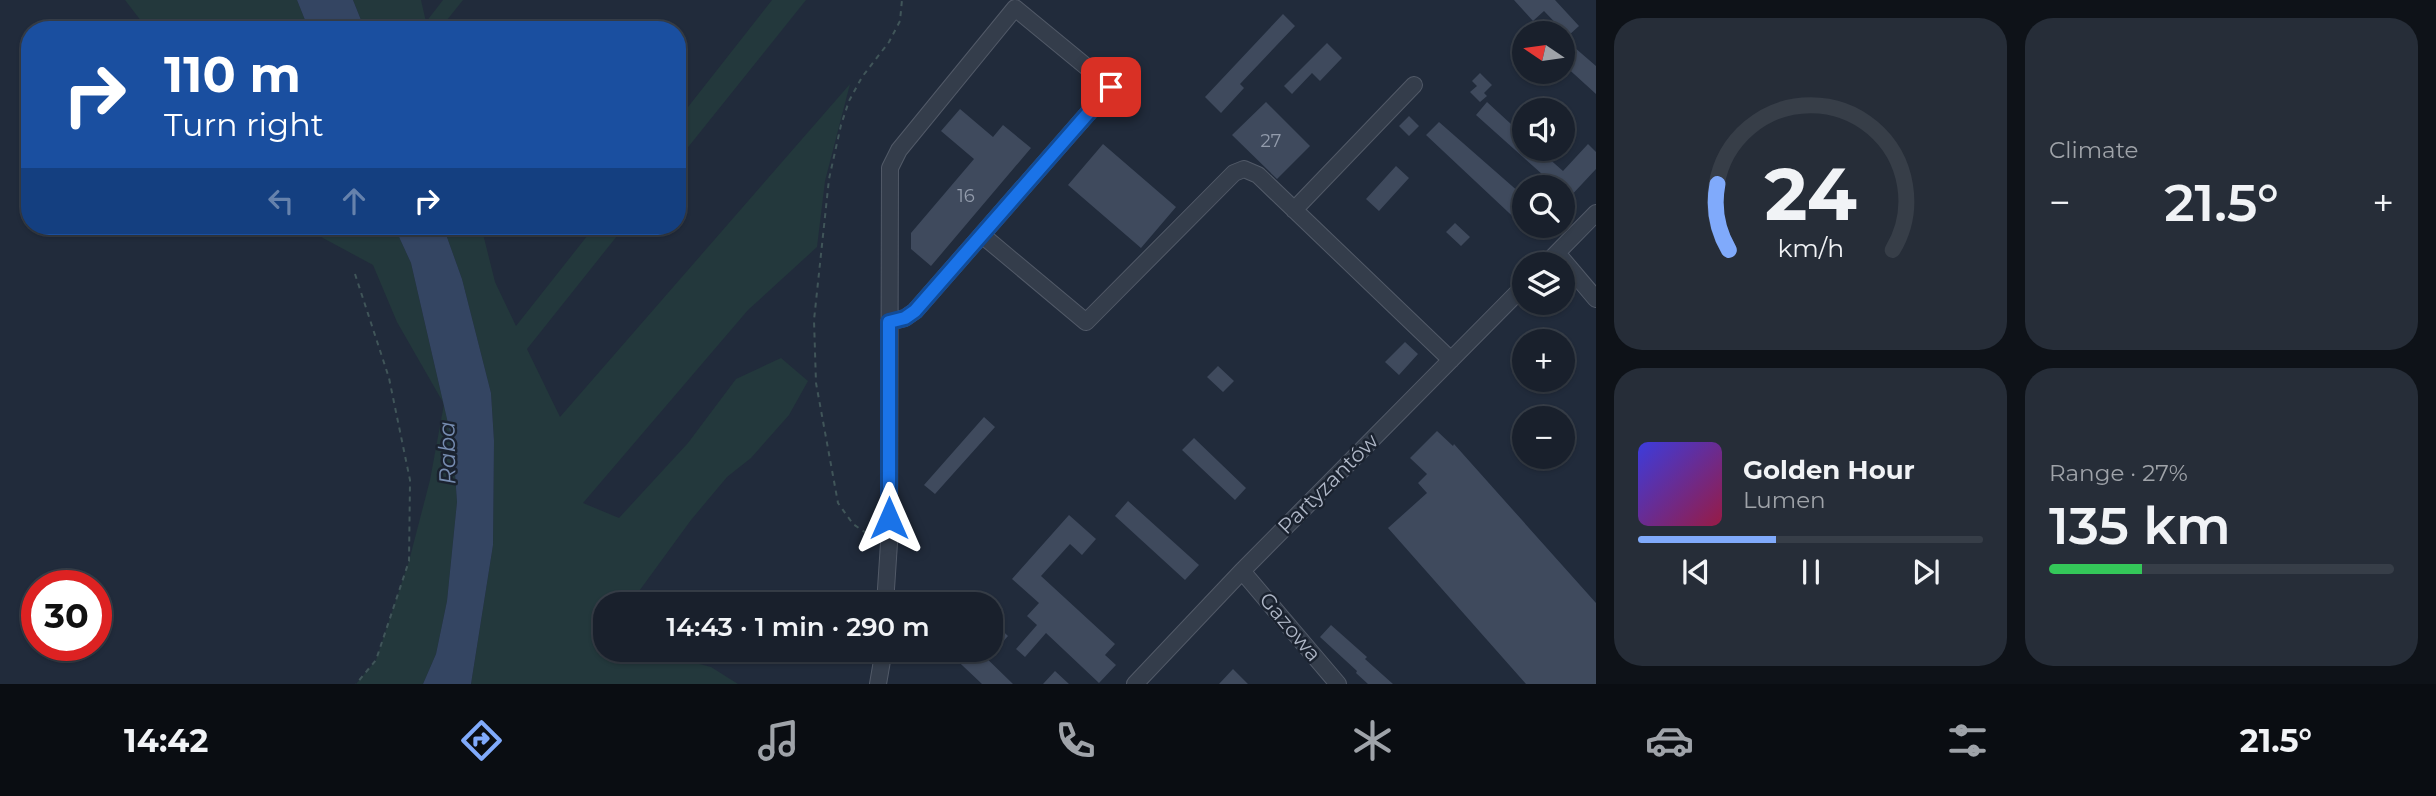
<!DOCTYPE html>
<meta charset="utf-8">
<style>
:root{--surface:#19202c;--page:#262d38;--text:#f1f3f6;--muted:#9fa3a9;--line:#373e48;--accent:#80aafb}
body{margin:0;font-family:Montserrat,sans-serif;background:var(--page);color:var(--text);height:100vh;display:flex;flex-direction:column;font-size:26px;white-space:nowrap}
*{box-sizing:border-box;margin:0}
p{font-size:23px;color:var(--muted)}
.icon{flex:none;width:38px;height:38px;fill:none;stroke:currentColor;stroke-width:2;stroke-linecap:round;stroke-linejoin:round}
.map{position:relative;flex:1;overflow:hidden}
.drawer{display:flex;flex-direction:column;gap:18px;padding:18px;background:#0e1218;width:840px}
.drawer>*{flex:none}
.top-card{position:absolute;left:21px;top:21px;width:665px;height:214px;border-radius:28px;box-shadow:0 2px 5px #0004,0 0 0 2px var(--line);background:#1a4fa0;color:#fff;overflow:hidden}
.needle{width:46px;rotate:283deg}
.tools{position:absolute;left:1512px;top:21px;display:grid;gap:14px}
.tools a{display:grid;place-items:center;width:63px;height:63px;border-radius:50%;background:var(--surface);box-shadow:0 2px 5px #0004,0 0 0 2px var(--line);font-size:35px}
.speed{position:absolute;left:21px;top:570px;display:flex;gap:14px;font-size:35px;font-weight:700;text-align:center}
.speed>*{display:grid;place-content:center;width:91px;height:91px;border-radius:50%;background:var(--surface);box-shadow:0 2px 5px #0004,0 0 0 2px var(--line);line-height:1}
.speed .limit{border:10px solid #d22;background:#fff;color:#111}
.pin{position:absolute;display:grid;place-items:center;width:60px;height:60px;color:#fff;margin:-30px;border-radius:14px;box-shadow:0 4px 10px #0006}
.me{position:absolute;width:77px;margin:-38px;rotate:0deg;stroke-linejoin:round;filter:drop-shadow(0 0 5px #0008)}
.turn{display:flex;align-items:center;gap:24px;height:147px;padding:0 28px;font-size:32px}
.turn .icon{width:91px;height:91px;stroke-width:2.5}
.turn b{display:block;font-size:49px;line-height:60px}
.lanes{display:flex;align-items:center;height:66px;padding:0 28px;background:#0003;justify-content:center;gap:35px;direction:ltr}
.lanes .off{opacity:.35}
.big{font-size:52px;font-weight:600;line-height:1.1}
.drawer .tile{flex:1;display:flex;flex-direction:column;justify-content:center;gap:10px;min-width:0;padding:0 24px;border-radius:28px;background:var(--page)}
.drawer .dial{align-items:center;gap:0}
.dial svg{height:182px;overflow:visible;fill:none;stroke:var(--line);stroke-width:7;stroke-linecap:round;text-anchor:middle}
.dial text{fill:var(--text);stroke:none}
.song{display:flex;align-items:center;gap:21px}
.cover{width:84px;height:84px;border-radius:10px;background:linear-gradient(135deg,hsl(240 70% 55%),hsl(340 70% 35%))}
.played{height:7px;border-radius:4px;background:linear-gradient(90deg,var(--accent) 40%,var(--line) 40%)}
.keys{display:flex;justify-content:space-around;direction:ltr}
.heat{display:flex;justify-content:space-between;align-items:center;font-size:38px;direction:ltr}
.charge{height:10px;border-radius:5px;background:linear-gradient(90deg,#34c759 27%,var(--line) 0)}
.drawer .tiles{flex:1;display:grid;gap:18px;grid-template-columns:repeat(2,1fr)}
.trip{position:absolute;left:593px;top:592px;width:410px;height:70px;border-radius:28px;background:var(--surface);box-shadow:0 2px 5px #0004,0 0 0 2px var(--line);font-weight:600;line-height:70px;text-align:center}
.tabs{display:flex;height:112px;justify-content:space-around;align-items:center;background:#0a0d12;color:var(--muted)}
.tabs .icon{width:49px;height:49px}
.tabs .on{color:var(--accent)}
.tabs b{font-size:32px;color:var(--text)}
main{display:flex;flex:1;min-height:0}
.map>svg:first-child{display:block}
</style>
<main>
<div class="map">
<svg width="1596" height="684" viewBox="0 0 1596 684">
<rect width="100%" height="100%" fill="#212b3b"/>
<!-- green -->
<path fill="#23383c" d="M125,0H297L309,30H148Z
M353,0H421L426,22L443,0H463L439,30H365Z
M772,0H806L677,161V121Z
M850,84L825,181L817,247L748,310L583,503L619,518L688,443L736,379L781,358L808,381L789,415L751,458L727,477L691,520L637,594L633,604H606V649H660L673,657L711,667L738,684H471L493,545L494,441L491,393L462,279L443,226H481L495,282L516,326L595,226H625L527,349L560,417Z
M310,226H394L411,263L453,445L457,502L447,601L436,654L423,684H356L376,660L409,561L430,480L444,404L397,322L373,265L323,238Z"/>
<!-- water -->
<path fill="#344562" d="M297,0H353L365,30H309Z
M394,226H443L462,279L491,393L494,441L493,545L471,684H423L436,654L447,601L457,502L453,445L411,263Z"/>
<!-- building -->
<path fill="#3f4a5d" d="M1514,0H1555L1579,26L1568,36L1544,11L1533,21Z
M1283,14L1295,26L1240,84L1244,88L1221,113L1205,97Z
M1567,41L1596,66V94L1563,64V46Z
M1327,43L1342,58L1320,81L1312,73L1292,94L1284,86Z
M1480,73L1492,85L1484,93L1487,96L1480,102L1470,92L1477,86L1472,81Z
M1266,102L1310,146L1277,179L1232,135Z
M1487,102L1524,136V149H1538L1563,171L1588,144L1596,152V169L1568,199L1563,195V187H1549L1552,183L1476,115Z
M960,109L993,137L1003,125L1031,148L931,266L911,249V233L974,159L941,131Z
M1409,116L1419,126L1409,136L1399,126Z
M1439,122L1520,193L1517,195L1524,202V227L1426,135Z
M1103,144L1176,207L1141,248L1068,185Z
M1396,166L1409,178L1379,211L1366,199Z
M1455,223L1470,237L1461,246L1446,232Z
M1405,342L1418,354L1399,375L1385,362Z
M1218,366L1234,381L1223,392L1207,377Z
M984,417L995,427L935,494L924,485Z
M1437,431L1453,446L1454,444L1596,603V684H1526L1388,528L1427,493L1418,483L1427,474L1410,458Z
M1194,438L1246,488L1235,500L1182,450Z
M1128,501L1199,565L1185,580L1115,516Z
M1069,515L1096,539L1082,555L1070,544L1041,576L1115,644L1105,655L1116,665L1099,683L1046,633L1025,657L1016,649L1037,625L1027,616L1039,603L1012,579Z
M990,619L1008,636L1000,645L990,636Z
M1331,625L1367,657L1365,659L1393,684H1368L1356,673L1357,671L1320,637Z
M945,649H977L1013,684H982Z
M1233,669L1248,684H1219Z
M1055,671L1069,684H1043Z"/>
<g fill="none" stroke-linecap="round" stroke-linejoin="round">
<!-- minor casing -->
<g stroke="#525a68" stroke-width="18">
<path id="minor" d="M1294,210L1414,85
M982,235L1086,322L1234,173L1244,169L1258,175L1451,360
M1557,253L1596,299
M1546,264L1596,213
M1242,571L1338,684
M885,604L889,543L890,168L899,150L1015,8L1111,87L915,311L905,318L889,322
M878,684L884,649
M1135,684L1242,571L1524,286"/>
</g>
<!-- path -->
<path stroke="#405559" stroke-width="2" stroke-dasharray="5 5" stroke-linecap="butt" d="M355,274L389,378L410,480L409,561L376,660L356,684
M875,539L853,524L838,503L816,383L814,320L829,179L841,125L849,101L862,77L889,42L900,21L902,0"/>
<!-- minor -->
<use href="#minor" stroke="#343d4b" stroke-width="16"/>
</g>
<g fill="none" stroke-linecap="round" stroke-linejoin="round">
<!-- route casing -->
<g stroke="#114b97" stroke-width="18">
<path id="route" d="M889,518V322L905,318L915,311L1111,87"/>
</g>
<!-- route -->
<use href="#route" stroke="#1a73e8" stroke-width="12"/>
</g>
<g text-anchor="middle" stroke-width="5" stroke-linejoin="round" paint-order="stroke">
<!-- number labels -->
<g font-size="18" fill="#939cac">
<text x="1271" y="147">27</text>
<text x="966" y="202">16</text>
</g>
<!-- street labels -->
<g font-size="21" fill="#afb7c7" stroke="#1a222f">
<text transform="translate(1328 484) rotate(-45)" y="7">Partyzantów</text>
<text transform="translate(1290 627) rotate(50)" y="7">Gazowa</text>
</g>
<!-- water labels -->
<g font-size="23" font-style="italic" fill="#768cb0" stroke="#1a222f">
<text transform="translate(447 453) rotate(-91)" y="8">Raba</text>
</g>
</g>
</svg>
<div class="tools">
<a><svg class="needle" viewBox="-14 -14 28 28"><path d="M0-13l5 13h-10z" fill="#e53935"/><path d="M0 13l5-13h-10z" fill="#9fa3a9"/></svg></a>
<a><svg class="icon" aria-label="sound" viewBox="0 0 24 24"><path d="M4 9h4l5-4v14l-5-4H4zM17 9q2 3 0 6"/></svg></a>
<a><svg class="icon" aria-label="search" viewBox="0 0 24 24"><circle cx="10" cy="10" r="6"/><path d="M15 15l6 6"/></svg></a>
<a><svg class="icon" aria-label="layers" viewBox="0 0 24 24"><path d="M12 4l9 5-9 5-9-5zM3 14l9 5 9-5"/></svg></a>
<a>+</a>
<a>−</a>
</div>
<div class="speed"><div class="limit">30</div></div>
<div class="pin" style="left:1111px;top:87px;background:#d93025"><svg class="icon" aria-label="arrive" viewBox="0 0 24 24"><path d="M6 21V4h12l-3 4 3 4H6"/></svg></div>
<svg class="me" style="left:889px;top:518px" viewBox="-20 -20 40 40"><path d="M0-17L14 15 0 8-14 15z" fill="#1a73e8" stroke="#fff" stroke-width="4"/></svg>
<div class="trip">14:43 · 1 min · 290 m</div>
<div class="top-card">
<div class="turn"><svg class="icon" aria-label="right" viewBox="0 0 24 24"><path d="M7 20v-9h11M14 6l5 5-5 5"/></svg><div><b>110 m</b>Turn right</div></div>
<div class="lanes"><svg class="icon off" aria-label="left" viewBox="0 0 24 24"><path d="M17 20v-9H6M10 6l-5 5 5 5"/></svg><svg class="icon off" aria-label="ahead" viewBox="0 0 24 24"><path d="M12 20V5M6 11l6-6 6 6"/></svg><svg class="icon" aria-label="right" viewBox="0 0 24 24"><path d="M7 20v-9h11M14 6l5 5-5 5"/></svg></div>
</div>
</div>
<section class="drawer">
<div class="tiles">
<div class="tile dial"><svg viewBox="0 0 100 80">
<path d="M14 69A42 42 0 1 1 86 69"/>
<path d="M14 69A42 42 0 0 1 9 40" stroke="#80aafb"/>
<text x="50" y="56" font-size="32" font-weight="700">24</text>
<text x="50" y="72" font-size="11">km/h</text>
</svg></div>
<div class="tile"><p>Climate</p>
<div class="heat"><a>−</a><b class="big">21.5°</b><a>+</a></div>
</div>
<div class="tile">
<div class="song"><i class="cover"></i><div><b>Golden Hour</b><p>Lumen</p></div></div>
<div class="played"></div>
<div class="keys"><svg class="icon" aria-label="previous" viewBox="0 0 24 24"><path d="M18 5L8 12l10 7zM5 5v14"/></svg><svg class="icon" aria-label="pause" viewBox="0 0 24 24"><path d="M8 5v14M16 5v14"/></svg><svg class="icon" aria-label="next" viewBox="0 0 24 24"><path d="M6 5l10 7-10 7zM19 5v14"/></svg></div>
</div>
<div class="tile"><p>Range · 27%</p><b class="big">135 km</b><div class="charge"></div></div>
</div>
</section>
</main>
<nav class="tabs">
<b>14:42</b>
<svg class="icon on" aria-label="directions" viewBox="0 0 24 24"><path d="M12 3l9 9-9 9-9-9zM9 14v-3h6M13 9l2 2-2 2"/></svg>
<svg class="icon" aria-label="music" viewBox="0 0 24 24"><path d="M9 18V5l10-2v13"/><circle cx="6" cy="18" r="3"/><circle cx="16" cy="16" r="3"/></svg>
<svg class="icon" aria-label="phone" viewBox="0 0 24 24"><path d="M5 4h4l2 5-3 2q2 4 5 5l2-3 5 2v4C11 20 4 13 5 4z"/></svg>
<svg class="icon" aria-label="climate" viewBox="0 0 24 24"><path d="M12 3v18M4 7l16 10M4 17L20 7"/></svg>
<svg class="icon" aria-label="car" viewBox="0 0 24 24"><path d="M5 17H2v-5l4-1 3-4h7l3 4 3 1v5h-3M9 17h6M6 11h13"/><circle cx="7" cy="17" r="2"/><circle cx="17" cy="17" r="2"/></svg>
<svg class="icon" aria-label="filters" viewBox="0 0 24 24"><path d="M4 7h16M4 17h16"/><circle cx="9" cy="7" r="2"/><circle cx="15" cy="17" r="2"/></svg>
<b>21.5°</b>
</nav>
